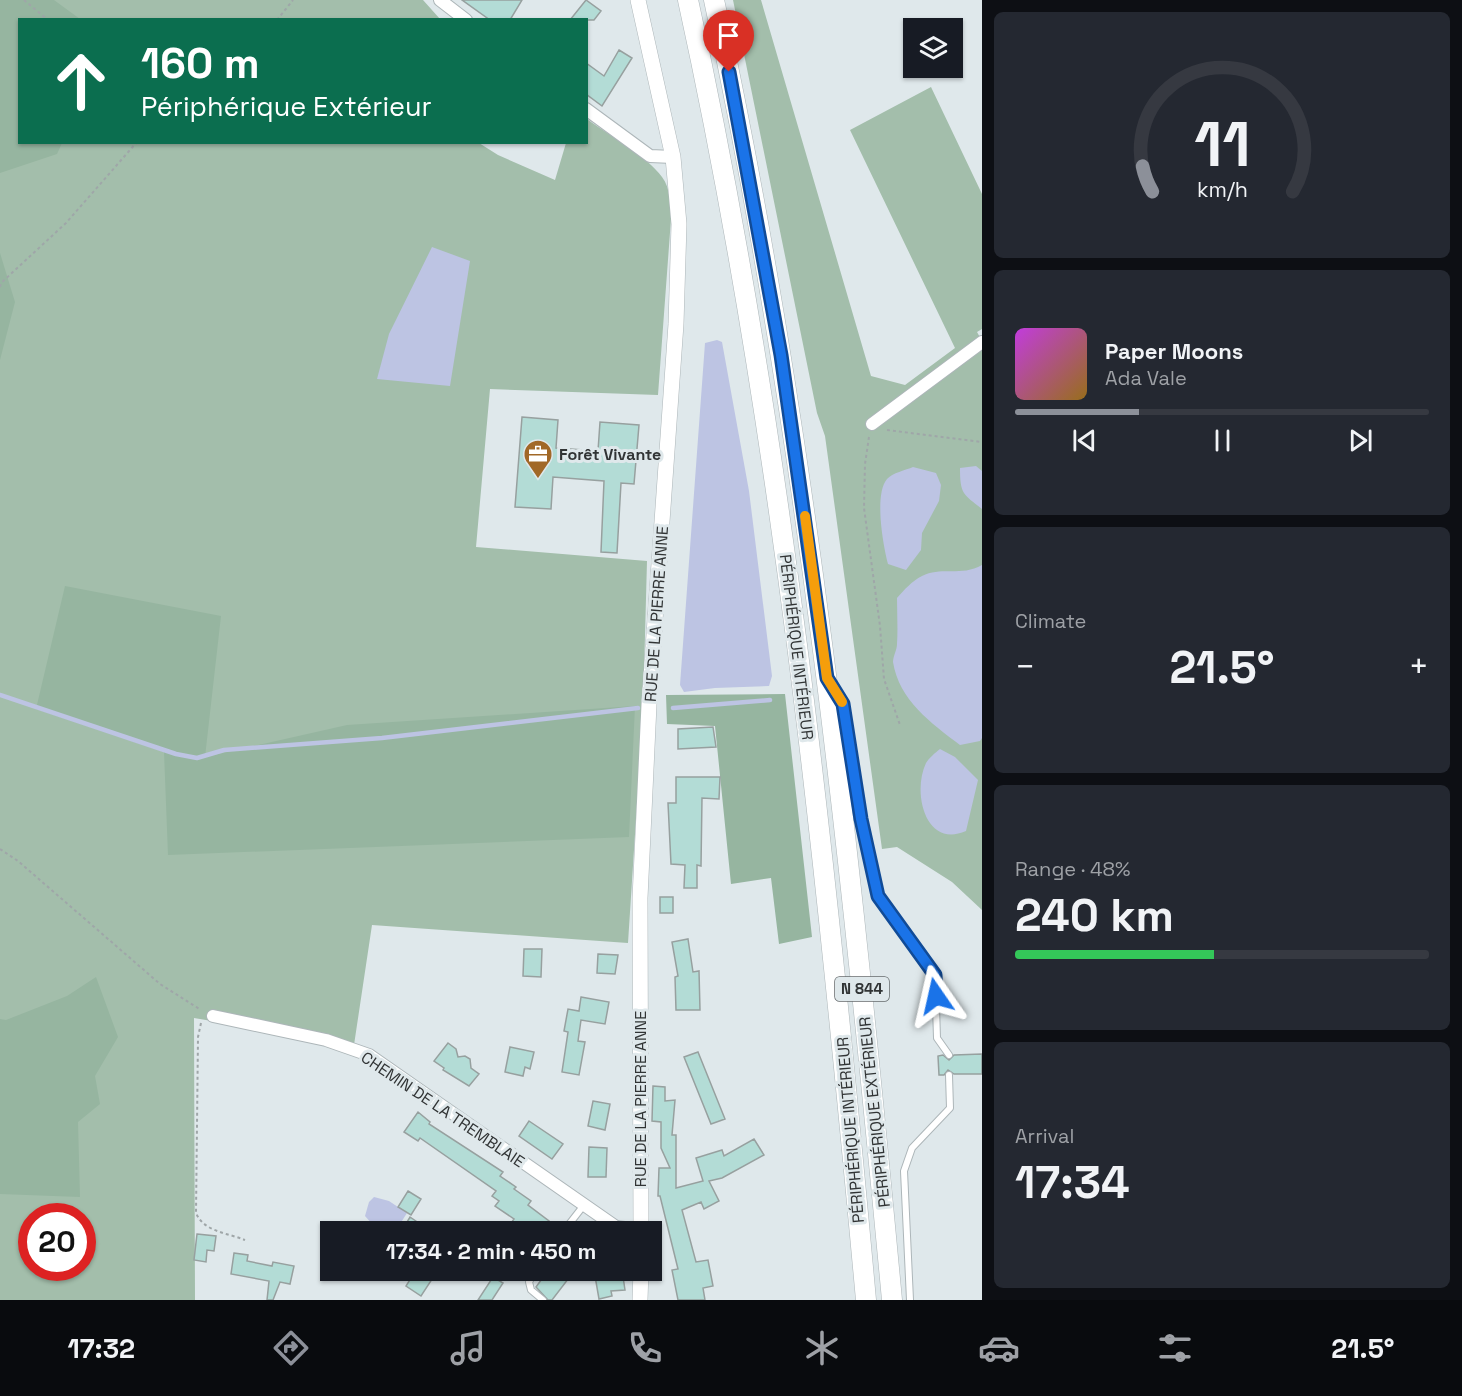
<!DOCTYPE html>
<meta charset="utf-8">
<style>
:root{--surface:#171b24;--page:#242831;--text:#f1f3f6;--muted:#9ea1a6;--line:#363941;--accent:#8c9099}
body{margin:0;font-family:"Space Grotesk",sans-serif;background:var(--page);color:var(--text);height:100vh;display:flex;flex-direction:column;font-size:22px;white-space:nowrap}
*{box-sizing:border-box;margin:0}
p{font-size:20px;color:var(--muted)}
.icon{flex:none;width:33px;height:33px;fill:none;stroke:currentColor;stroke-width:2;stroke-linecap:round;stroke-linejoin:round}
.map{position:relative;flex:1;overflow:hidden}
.panel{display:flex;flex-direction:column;gap:12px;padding:12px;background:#0d0f14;width:480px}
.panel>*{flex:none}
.banner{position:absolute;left:18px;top:18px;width:570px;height:126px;border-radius:0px;box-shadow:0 2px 4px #0004;background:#0b6e4f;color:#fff;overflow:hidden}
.fabs{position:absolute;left:903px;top:18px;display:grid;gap:12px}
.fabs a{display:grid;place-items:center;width:60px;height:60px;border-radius:0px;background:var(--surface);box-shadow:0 2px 4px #0004;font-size:30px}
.speed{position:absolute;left:18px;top:1203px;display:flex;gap:12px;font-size:30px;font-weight:700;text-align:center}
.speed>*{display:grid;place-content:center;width:78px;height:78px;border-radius:50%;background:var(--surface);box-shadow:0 2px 4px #0004;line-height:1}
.speed .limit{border:9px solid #d22;background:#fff;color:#111}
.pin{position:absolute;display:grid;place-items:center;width:51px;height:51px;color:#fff;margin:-62px -26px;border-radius:50% 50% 50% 0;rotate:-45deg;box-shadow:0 0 6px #0007}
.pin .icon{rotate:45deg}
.me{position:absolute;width:66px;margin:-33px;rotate:349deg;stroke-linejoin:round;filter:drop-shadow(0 0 4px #0008)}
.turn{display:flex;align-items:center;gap:21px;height:126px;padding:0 24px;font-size:27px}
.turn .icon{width:78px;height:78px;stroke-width:2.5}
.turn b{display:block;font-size:42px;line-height:51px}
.big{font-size:45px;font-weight:800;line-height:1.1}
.panel .card{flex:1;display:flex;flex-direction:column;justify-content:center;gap:9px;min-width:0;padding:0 21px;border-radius:9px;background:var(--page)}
.panel .dial{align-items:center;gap:0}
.dial svg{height:156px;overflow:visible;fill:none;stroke:var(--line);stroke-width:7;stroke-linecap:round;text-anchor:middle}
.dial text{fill:var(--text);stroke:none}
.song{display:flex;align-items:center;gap:18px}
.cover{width:72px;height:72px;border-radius:9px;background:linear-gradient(135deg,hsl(290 70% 55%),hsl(40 70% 35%))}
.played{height:6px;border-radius:3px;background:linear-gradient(90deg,var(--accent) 30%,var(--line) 30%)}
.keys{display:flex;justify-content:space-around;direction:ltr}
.heat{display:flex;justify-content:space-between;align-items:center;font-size:33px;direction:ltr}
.charge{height:9px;border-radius:4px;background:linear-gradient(90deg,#34c759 48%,var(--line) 0)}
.trip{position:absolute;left:320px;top:1221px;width:342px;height:60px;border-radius:0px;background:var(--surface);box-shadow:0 2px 4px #0004;font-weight:800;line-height:60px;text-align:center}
.menu{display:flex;height:96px;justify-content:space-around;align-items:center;background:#090b0e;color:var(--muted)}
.menu .icon{width:42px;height:42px}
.menu .current{color:var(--accent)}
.menu b{font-size:27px;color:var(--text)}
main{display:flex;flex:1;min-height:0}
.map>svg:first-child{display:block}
</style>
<main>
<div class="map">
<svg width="982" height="1300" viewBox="0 0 982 1300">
<rect width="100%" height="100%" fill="#dfe8eb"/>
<!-- green -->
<path fill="#a3beab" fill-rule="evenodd" d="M0,0H423L440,19L20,20V142L479,143L498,155L555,180L566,143L586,142L587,119C607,134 648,157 662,177C671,188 670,206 671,219L658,395L490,389L476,547L647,561L643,710L628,943L372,925L354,1045L194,1018L195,1300H0ZM32,1216H82V1268H32Z
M733,0H761L871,376L905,385L955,348L850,130L931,87L982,194V329L977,332L982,341V910L952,882L897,847L882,849L825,436L817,413Z"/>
<!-- forest -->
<path fill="#96b5a0" d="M0,0H54L80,19L20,20V142L62,143L57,154L0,173Z
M0,253L15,302L0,360Z
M65,586L221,616L205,757L347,725L635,706L629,837L168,855L164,752L36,709Z
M785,694L812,937L779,944L771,878L731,884L715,726L667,724L666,695Z
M96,977L118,1037L95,1076L100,1104L78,1122L80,1197L0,1194V1019L6,1020L67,996Z"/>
<!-- water -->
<path fill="#bdc4e3" d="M432,247L470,261L450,386L377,379L389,334Z
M717,340L722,342L749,491L772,676L769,686L715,688L684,692L680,685L705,343Z
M976,466L982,471V509C963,494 960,494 960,468Z
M913,467L936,473L941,485L939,501L922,533L921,550L906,570L888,564C883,545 874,494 887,479C892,473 906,470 913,467Z
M982,565V738L980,741L960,745C931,723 899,700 893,662C893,656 897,650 897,644C898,629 897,613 897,598C904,590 912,581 922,576C942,566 961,577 982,565Z
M940,749L955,757L978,780L966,831C925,849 912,792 926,763C929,758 935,753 940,749Z
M374,1197L389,1201L407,1213L400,1224L395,1226L376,1221L373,1225L365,1216L369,1202Z"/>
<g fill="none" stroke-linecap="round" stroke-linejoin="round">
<!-- stream -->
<path stroke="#bdc4e3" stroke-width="4.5" d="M0,695L176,754L197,758L224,750L382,738L638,708
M673,708L770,700"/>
</g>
<!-- building -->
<path fill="#b3dcd6" stroke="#97a09f" stroke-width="1.5" d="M462,0H522L510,20H490Z
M586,0L601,11L594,20H570Z
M619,50L632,58L602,106L586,94V63L604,76Z
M522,417L558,420L556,448L598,451L600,422L639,425L634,484L621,483L617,553L601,552L604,481L553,477L551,509L515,507Z
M713,727L716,747L678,749V729Z
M676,777H720L719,799L702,798L701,866L697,865V888H684L685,865L671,864L668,803H676Z
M660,897H673V913H660Z
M688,939L693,972L699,971L700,1010H676L675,977L678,976L672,942Z
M524,949H542L541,977L523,976Z
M598,954L618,955L615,974L597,973Z
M581,997L609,1002L605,1024L581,1020L578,1041L585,1042L579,1075L562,1072L568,1032L564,1031L568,1009L579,1011Z
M448,1043L456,1049L458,1057L465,1056L470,1059L471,1068L479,1074L469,1086L443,1070L444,1068L434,1061Z
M510,1047L534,1052L530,1069L525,1067L523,1076L505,1072Z
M698,1052L725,1119L711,1124L684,1057Z
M982,1054V1074H954L948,1070L944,1075H939L938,1056L943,1055L949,1060L954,1055Z
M653,1086L665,1087V1101L675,1100L672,1135H676V1188L703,1181L696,1158L722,1150L724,1156L754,1139L764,1155L722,1178L709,1181L719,1201L704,1209L701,1202L682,1210L696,1262L708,1260L713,1286L703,1288L705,1300H678L672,1270L678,1269L660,1196H658L659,1168H670L661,1148V1122L652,1121Z
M593,1101L610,1104L605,1130L588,1126Z
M418,1112L430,1122L429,1124L503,1172L500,1176L516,1187L514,1189L531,1201L528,1205L549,1221L542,1232H505L514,1219L495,1206L499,1201L492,1196L496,1191L420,1138L418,1141L404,1132Z
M529,1121L563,1144L552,1159L519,1136Z
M589,1147L607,1148L606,1177H588Z
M408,1191L421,1199L411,1215L398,1207Z
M410,1217L432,1232H412L404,1227Z
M197,1234L216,1236L214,1251L207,1250L206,1262L194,1260Z
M234,1253L248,1255L247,1261L272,1266L273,1262L294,1266L290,1284L280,1282L273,1300H267L269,1281L231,1274Z
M416,1270H438L421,1296L406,1286Z
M558,1270H575L552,1300H548L536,1287L547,1272L554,1276Z
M608,1270H622L625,1290L611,1291L612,1296L599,1299L595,1276L609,1273Z
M493,1277L503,1283L492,1300H478Z"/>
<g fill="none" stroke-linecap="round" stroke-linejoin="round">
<!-- service casing -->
<g stroke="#adb6b9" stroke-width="8">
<path id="service" d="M835,690L843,704L861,819L878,896L935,975L937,1038L949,1055
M563,1232L584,1205
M536,1270L529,1282L531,1290L543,1300
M910,1300L904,1171L912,1148L950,1108L949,1075"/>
</g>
<!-- minor casing -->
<g stroke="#adb6b9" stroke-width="14">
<path id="minor" d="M440,0L466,20
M586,109L650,156L673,157
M872,424L982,342
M213,1016L326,1040L369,1055L616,1227L641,1230"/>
</g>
<!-- tertiary casing -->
<g stroke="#adb6b9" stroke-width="16">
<path id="tertiary" d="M638,0L673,157L679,224L676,324L649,705L640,898L641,1232
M640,1300L641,1270"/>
</g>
<!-- trunk casing -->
<g stroke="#adb6b9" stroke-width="21">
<path id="trunk" d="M688,0C782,428 826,864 866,1300
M714,0C807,428 851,864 892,1300"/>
</g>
<!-- path -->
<path stroke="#9fa6a8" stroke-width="2" stroke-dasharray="3 3" stroke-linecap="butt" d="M24,0L48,20
M277,20L293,0
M0,287L1,283L66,223L137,142
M887,430L982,442
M869,437L865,464L864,508L880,626L884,679L900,725
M0,849L18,861L160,984L201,1010
M201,1023L198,1037L196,1213C204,1232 228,1233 245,1240"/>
<!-- service -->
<use href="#service" stroke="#fff" stroke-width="6"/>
<!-- minor -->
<use href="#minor" stroke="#fff" stroke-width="12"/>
<!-- tertiary -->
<use href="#tertiary" stroke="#fff" stroke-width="15"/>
<!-- trunk -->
<use href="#trunk" stroke="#fff" stroke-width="20"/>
</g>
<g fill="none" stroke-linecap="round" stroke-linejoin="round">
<!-- route casing -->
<g stroke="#114b97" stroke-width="15">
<path id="route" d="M729,72L781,355L827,678L843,704L861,819L878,896L935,975L936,996"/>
</g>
<!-- route -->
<use href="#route" stroke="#1a73e8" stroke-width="10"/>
<!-- slow -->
<path stroke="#f59e0b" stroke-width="10" d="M805,516L827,678L842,702"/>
</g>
<!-- icons -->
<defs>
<g id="office-pin" transform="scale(1.5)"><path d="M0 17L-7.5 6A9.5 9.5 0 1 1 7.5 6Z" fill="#a16827" stroke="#dfe8eb"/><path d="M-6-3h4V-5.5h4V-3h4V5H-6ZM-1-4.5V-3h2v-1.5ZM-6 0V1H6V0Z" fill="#fff"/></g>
</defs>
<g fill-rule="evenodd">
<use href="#office-pin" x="538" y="454"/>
</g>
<g text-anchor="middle" stroke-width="6" stroke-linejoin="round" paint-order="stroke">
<!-- shield labels -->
<rect fill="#dfe8eb" stroke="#656a6c" stroke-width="1.5" x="835" y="977" width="54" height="24" rx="4.5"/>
<g font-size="15" font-weight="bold" fill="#313435">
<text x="862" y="994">N 844</text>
</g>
<!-- poi labels -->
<g font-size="16" font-weight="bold" fill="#313435" stroke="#dfe8eb" text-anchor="start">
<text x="559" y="460">Forêt Vivante</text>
</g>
<!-- street labels -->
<g font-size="16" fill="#313435" stroke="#dfe8eb">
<text transform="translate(656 614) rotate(-86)" y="6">RUE DE LA PIERRE ANNE</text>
<text transform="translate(797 647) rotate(83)" y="6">PÉRIPHÉRIQUE INTÉRIEUR</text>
<text transform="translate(640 1099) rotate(-90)" y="6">RUE DE LA PIERRE ANNE</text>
<text transform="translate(443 1109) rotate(34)" y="6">CHEMIN DE LA TREMBLAIE</text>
<text transform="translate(874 1112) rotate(-96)" y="6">PÉRIPHÉRIQUE EXTÉRIEUR</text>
<text transform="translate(850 1130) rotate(-95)" y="6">PÉRIPHÉRIQUE INTÉRIEUR</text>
</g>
</g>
</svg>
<div class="fabs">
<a><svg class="icon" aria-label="layers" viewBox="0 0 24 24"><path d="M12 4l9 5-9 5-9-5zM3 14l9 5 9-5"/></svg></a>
</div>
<div class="speed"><div class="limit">20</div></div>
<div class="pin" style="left:729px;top:72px;background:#d93025"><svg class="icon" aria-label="arrive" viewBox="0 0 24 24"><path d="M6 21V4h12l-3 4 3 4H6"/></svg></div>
<svg class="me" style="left:936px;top:996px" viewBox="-20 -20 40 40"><path d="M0-17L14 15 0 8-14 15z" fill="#1a73e8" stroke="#fff" stroke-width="4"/></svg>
<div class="trip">17:34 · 2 min · 450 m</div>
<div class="banner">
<div class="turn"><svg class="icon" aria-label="ahead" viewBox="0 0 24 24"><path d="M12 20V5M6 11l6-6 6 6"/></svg><div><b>160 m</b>Périphérique Extérieur</div></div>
</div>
</div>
<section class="panel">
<div class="card dial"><svg viewBox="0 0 100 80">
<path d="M14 69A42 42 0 1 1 86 69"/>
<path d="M14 69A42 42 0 0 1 9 56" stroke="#8c9099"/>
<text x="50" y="56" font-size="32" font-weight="700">11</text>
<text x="50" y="72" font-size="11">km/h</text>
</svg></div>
<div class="card">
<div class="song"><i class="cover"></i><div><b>Paper Moons</b><p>Ada Vale</p></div></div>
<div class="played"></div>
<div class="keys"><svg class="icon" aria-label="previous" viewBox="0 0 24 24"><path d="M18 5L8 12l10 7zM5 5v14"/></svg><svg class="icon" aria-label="pause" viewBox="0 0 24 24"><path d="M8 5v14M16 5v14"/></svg><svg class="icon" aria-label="next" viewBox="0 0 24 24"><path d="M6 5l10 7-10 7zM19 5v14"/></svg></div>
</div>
<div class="card"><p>Climate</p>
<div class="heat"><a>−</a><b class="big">21.5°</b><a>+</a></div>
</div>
<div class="card"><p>Range · 48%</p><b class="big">240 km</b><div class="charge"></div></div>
<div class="card"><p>Arrival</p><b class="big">17:34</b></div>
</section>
</main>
<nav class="menu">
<b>17:32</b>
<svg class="icon current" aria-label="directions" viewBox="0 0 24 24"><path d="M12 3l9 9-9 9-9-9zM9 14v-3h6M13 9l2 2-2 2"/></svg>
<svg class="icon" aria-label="music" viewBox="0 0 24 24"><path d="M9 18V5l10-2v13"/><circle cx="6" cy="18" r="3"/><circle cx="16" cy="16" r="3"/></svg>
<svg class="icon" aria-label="phone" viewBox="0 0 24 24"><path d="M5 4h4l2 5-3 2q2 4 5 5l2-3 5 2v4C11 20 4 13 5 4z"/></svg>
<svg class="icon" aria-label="climate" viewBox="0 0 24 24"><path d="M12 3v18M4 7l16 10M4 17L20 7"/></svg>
<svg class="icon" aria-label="car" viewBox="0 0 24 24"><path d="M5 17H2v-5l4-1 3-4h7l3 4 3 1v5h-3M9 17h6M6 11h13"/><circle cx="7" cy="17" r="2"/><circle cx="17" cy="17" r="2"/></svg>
<svg class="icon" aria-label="filters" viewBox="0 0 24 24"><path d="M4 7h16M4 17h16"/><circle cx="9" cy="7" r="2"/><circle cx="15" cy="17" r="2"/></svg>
<b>21.5°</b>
</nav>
